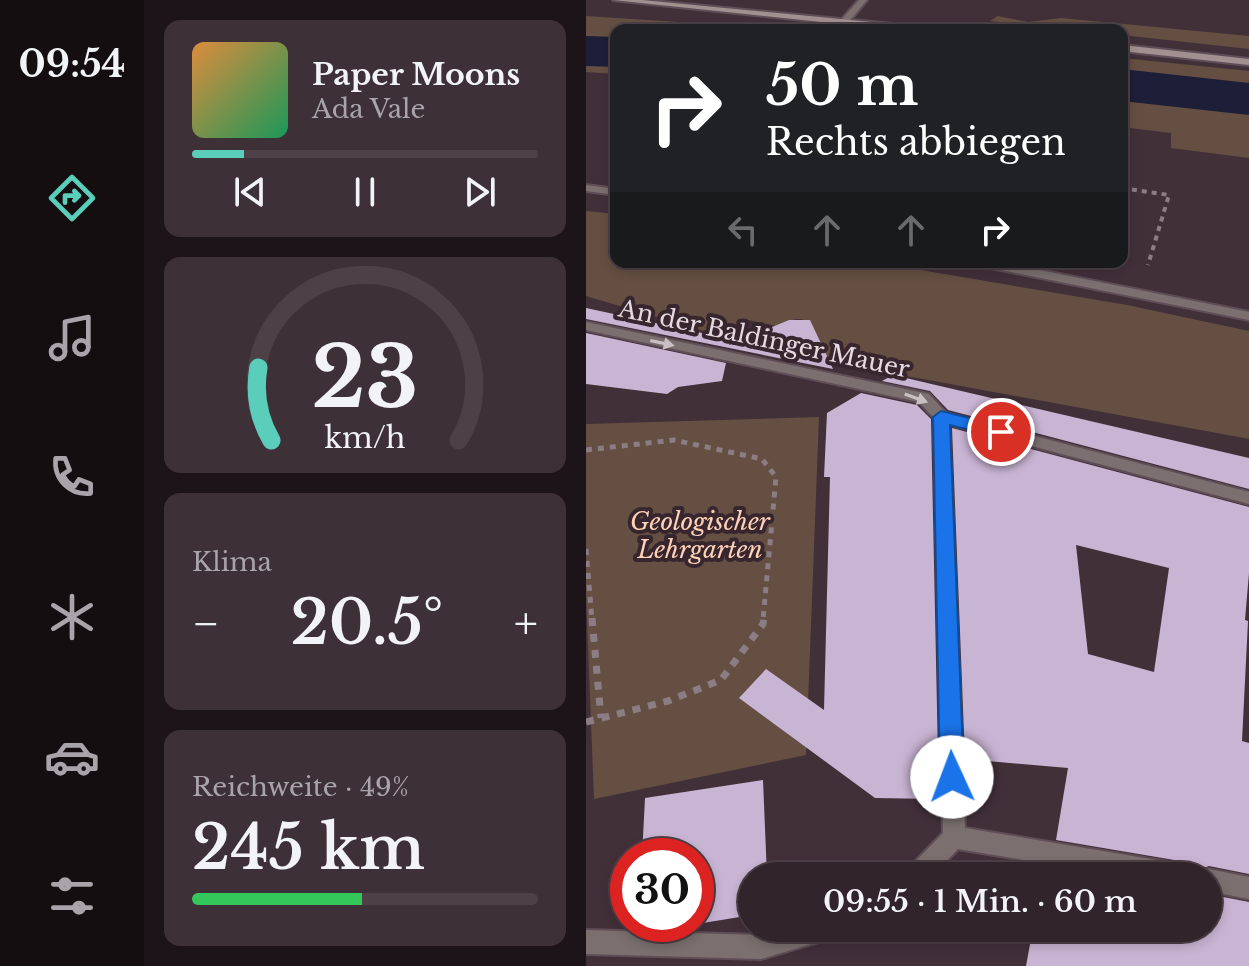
<!DOCTYPE html>
<html lang="de">
<meta charset="utf-8">
<style>
:root{--surface:#32242b;--page:#3d3037;--text:#f1f3f6;--muted:#a8a4a9;--line:#4d4147;--accent:#5bcebb}
body{margin:0;font-family:"Libre Baskerville",serif;background:var(--page);color:var(--text);height:100vh;display:flex;flex-direction:column;font-size:30px;white-space:nowrap}
*{box-sizing:border-box;margin:0}
p{font-size:26px;color:var(--muted)}
.icon{flex:none;width:44px;height:44px;fill:none;stroke:currentColor;stroke-width:2;stroke-linecap:round;stroke-linejoin:round}
.map{position:relative;flex:1;overflow:hidden}
.sheet{display:flex;flex-direction:column;gap:20px;padding:20px;background:#1c1418;width:442px}
.sheet>*{flex:none}
.banner{position:absolute;left:24px;top:24px;width:518px;height:244px;border-radius:16px;box-shadow:0 4px 12px #0003,0 0 0 2px var(--line);background:#202124;color:#fff;overflow:hidden}
.speed{position:absolute;left:24px;top:838px;display:flex;gap:16px;font-size:40px;font-weight:700;text-align:center}
.speed>*{display:grid;place-content:center;width:104px;height:104px;border-radius:50%;background:var(--surface);box-shadow:0 4px 12px #0003,0 0 0 2px var(--line);line-height:1}
.speed .limit{border:12px solid #d22;background:#fff;color:#111}
.pin{position:absolute;display:grid;place-items:center;width:68px;height:68px;color:#fff;margin:-34px;border:4px solid #fff;border-radius:50%;box-shadow:0 2px 8px #0007}
.me{position:absolute;width:88px;margin:-44px;rotate:358deg;stroke-linejoin:round;filter:drop-shadow(0 0 6px #0008)}
.turn{display:flex;align-items:center;gap:28px;height:168px;padding:0 24px;font-size:36px}
.turn .icon{width:104px;height:104px;stroke-width:2.5}
.turn b{display:block;font-size:56px;line-height:68px}
.lanes{display:flex;align-items:center;height:76px;padding:0 24px;background:#0003;justify-content:center;gap:40px;direction:ltr}
.lanes .off{opacity:.35}
.big{font-size:60px;font-weight:600;line-height:1.1}
.sheet .tile{flex:1;display:flex;flex-direction:column;justify-content:center;gap:12px;min-width:0;padding:0 28px;border-radius:16px;background:var(--page)}
.sheet .dial{align-items:center;gap:0}
.dial svg{height:208px;overflow:visible;fill:none;stroke:var(--line);stroke-width:7;stroke-linecap:round;text-anchor:middle}
.dial text{fill:var(--text);stroke:none}
.song{display:flex;align-items:center;gap:24px}
.cover{width:96px;height:96px;border-radius:12px;background:linear-gradient(135deg,hsl(30 70% 55%),hsl(150 70% 35%))}
.played{height:8px;border-radius:4px;background:linear-gradient(90deg,var(--accent) 15%,var(--line) 15%)}
.keys{display:flex;justify-content:space-around;direction:ltr}
.heat{display:flex;justify-content:space-between;align-items:center;font-size:44px;direction:ltr}
.charge{height:12px;border-radius:6px;background:linear-gradient(90deg,#34c759 49%,var(--line) 0)}
.trip{position:absolute;left:152px;top:862px;width:484px;height:80px;border-radius:40px;background:var(--surface);box-shadow:0 4px 12px #0003,0 0 0 2px var(--line);font-weight:600;line-height:80px;text-align:center}
main{display:flex;flex:1;min-height:0}
.menu{display:flex;flex-direction:column;width:144px;justify-content:space-around;align-items:center;background:#140e11;color:var(--muted)}
.menu .icon{width:56px;height:56px}
.menu .on{color:var(--accent)}
.menu b{font-size:36px;color:var(--text)}
.map>svg:first-child{display:block}
</style>
<main>
<nav class="menu">
<b>09:54</b>
<svg class="icon on" aria-label="directions" viewBox="0 0 24 24"><path d="M12 3l9 9-9 9-9-9zM9 14v-3h6M13 9l2 2-2 2"/></svg>
<svg class="icon" aria-label="music" viewBox="0 0 24 24"><path d="M9 18V5l10-2v13"/><circle cx="6" cy="18" r="3"/><circle cx="16" cy="16" r="3"/></svg>
<svg class="icon" aria-label="phone" viewBox="0 0 24 24"><path d="M5 4h4l2 5-3 2q2 4 5 5l2-3 5 2v4C11 20 4 13 5 4z"/></svg>
<svg class="icon" aria-label="climate" viewBox="0 0 24 24"><path d="M12 3v18M4 7l16 10M4 17L20 7"/></svg>
<svg class="icon" aria-label="car" viewBox="0 0 24 24"><path d="M5 17H2v-5l4-1 3-4h7l3 4 3 1v5h-3M9 17h6M6 11h13"/><circle cx="7" cy="17" r="2"/><circle cx="17" cy="17" r="2"/></svg>
<svg class="icon" aria-label="filters" viewBox="0 0 24 24"><path d="M4 7h16M4 17h16"/><circle cx="9" cy="7" r="2"/><circle cx="15" cy="17" r="2"/></svg>
</nav>
<section class="sheet">
<div class="tile">
<div class="song"><i class="cover"></i><div><b>Paper Moons</b><p>Ada Vale</p></div></div>
<div class="played"></div>
<div class="keys"><svg class="icon" aria-label="previous" viewBox="0 0 24 24"><path d="M18 5L8 12l10 7zM5 5v14"/></svg><svg class="icon" aria-label="pause" viewBox="0 0 24 24"><path d="M8 5v14M16 5v14"/></svg><svg class="icon" aria-label="next" viewBox="0 0 24 24"><path d="M6 5l10 7-10 7zM19 5v14"/></svg></div>
</div>
<div class="tile dial"><svg viewBox="0 0 100 80">
<path d="M14 69A42 42 0 1 1 86 69"/>
<path d="M14 69A42 42 0 0 1 9 41" stroke="#5bcebb"/>
<text x="50" y="56" font-size="32" font-weight="700">23</text>
<text x="50" y="72" font-size="11">km/h</text>
</svg></div>
<div class="tile"><p>Klima</p>
<div class="heat"><a>−</a><b class="big">20.5°</b><a>+</a></div>
</div>
<div class="tile"><p>Reichweite · 49%</p><b class="big">245 km</b><div class="charge"></div></div>
</section>
<div class="map">
<svg width="663" height="966" viewBox="0 0 663 966">
<rect width="100%" height="100%" fill="#423039"/>
<!-- green -->
<path fill="#654f42" d="M0,16L218,30H30V74L0,72Z
M412,16L442,22L475,18L663,36V49L536,35V30H490L404,21Z
M536,58L663,71V158L585,148V133L536,127Z
M0,211L30,214V262H288L541,305L663,331V439L261,365L217,353L225,323C214,316 205,319 194,327L162,320L145,339L0,296Z
M233,417L220,755L8,799L0,594V424Z"/>
<g fill="none" stroke-linecap="round" stroke-linejoin="round">
<!-- river -->
<path fill="#1d1e37" fill-rule="evenodd" d="M0,36L30,37V67L0,66Z
M536,69L663,83V115L536,101Z"/>
</g>
<!-- building -->
<path fill="#c8b4d3" fill-rule="evenodd" d="M0,308L144,339L143,345L203,320H224L247,369L0,319Z
M0,333L140,363L136,381L92,387L81,394L0,384Z
M307,375L663,458V489L362,410L344,391L296,381Z
M275,393L331,405L345,419L352,756H350V799L289,798L153,698L180,669L238,710L244,477H238L241,413Z
M366,428L663,507V573L659,620L662,621L656,741L663,743V874L623,866L612,870L600,862L470,840L482,768L379,759ZM490,545L583,568L568,672L502,654Z
M177,780L181,876H166V915L80,929H53L54,924H110V856H56L59,798Z
M458,866L516,876H456Z
M622,894L663,902V966H440L447,928H622Z"/>
<g fill="none" stroke-linecap="round" stroke-linejoin="round">
<!-- service casing -->
<g stroke="#5f4e57" stroke-width="4">
<path id="service" d="M273,0H281L261,24H255V20Z"/>
</g>
<!-- minor casing -->
<g stroke="#5f4e57" stroke-width="4">
<path id="minor" d="M0,185L30,189V195L0,191Z
M389,262H414L663,312V320L395,266Z
M0,322L338,393L343,394L360,413L663,492V504L363,424L379,828L600,865L608,868L611,876H534L372,849L346,876H320L323,868L357,833L348,418L333,402L0,330Z
M622,869L663,877V899L622,891V876H612L614,872Z
M199,928H251L247,936L239,940L175,959L0,954V930L175,935Z"/>
</g>
<!-- secondary casing -->
<g stroke="#5f4e57" stroke-width="4">
<path id="secondary" d="M27,0H56L338,27L342,30H312Z
M536,45L663,59V65L536,51Z"/>
</g>
<!-- path-far2 -->
<path stroke="#8c7d85" stroke-width="4" stroke-dasharray="5 5" stroke-linecap="butt" d="M536,188L583,195L562,265"/>
<!-- path-far1 -->
<path stroke="#8c7d85" stroke-width="5" stroke-dasharray="6 6" stroke-linecap="butt" d="M0,450L88,440L176,459L190,477L177,620
M0,549L6,620"/>
<!-- path -->
<path stroke="#8c7d85" stroke-width="7" stroke-dasharray="8 8" stroke-linecap="butt" d="M6,618L15,718
M0,722L82,701L135,680L177,624L178,618"/>
<!-- service -->
<use href="#service" fill="#7b706f" fill-rule="evenodd"/>
<!-- minor -->
<use href="#minor" fill="#7b706f" fill-rule="evenodd"/>
<!-- secondary -->
<use href="#secondary" fill="#a1908f" fill-rule="evenodd"/>
</g>
<!-- one-way arrows -->
<defs><path id="oneway-solid" d="M-6-.8H1V-3.2L6.5 0L1 3.2V.8H-6Z" transform="scale(2)"/></defs>
<g fill="#cabfc3">
<use href="#oneway-solid" transform="translate(76 343) rotate(12)"/>
<use href="#oneway-solid" transform="translate(330 398) rotate(20)"/>
</g>
<!-- route -->
<path fill="#1a73e8" stroke="#114b97" stroke-width="2" d="M355,411L421,427L424,432L415,438L364,425L378,777L375,785L366,788L358,785L354,777L347,417Z"/>
<g text-anchor="middle" stroke-width="8" stroke-linejoin="round" paint-order="stroke">
<!-- street labels -->
<g font-size="24" fill="#e5d9df" stroke="#38262f">
<text transform="translate(178 339) rotate(12)" y="8">An der Baldinger Mauer</text>
</g>
<!-- park labels -->
<g font-size="24" font-style="italic" fill="#fed2b7" stroke="#38262f">
<text x="114" y="530">Geologischer<tspan x="114" dy="28">Lehrgarten</tspan></text>
</g>
</g>
</svg>
<div class="speed"><div class="limit">30</div></div>
<div class="pin" style="left:415px;top:432px;background:#d93025"><svg class="icon" aria-label="arrive" viewBox="0 0 24 24"><path d="M6 21V4h12l-3 4 3 4H6"/></svg></div>
<svg class="me" style="left:366px;top:777px" viewBox="-20 -20 40 40"><circle r="19" fill="#fff"/><path d="M0-13L10 11 0 6-10 11z" fill="#1a73e8"/></svg>
<div class="trip">09:55 · 1 Min. · 60 m</div>
<div class="banner">
<div class="turn"><svg class="icon" aria-label="right" viewBox="0 0 24 24"><path d="M7 20v-9h11M14 6l5 5-5 5"/></svg><div><b>50 m</b>Rechts abbiegen</div></div>
<div class="lanes"><svg class="icon off" aria-label="left" viewBox="0 0 24 24"><path d="M17 20v-9H6M10 6l-5 5 5 5"/></svg><svg class="icon off" aria-label="ahead" viewBox="0 0 24 24"><path d="M12 20V5M6 11l6-6 6 6"/></svg><svg class="icon off" aria-label="ahead" viewBox="0 0 24 24"><path d="M12 20V5M6 11l6-6 6 6"/></svg><svg class="icon" aria-label="right" viewBox="0 0 24 24"><path d="M7 20v-9h11M14 6l5 5-5 5"/></svg></div>
</div>
</div>
</main>
